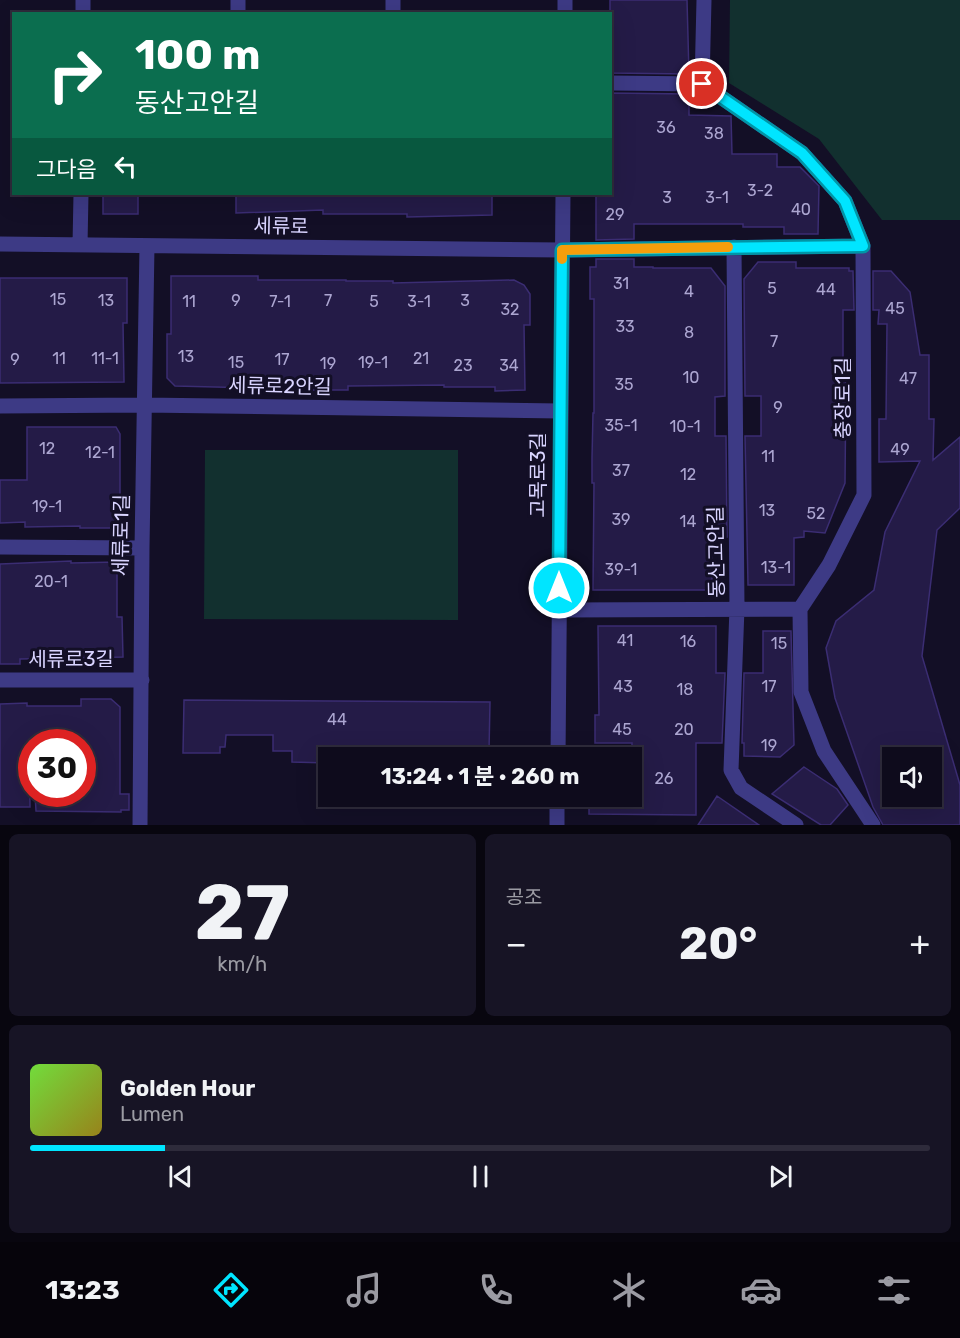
<!DOCTYPE html>
<html lang="ko">
<meta charset="utf-8">
<style>
:root{--surface:#0e0b1c;--page:#171425;--text:#f1f3f6;--muted:#9b9ba3;--line:#2e2b3b;--accent:#00e5ff}
body{margin:0;font-family:Rubik,"Noto Sans KR",sans-serif;background:var(--page);color:var(--text);height:100vh;display:flex;flex-direction:column;font-size:22px;white-space:nowrap}
*{box-sizing:border-box;margin:0}
p{font-size:20px;color:var(--muted)}
.icon{flex:none;width:33px;height:33px;fill:none;stroke:currentColor;stroke-width:2;stroke-linecap:round;stroke-linejoin:round}
.map{position:relative;height:825px;overflow:hidden}
.sheet{display:flex;flex-direction:column;gap:9px;padding:9px;background:#08060f;flex:1}
.sheet>*{flex:none}
.banner{position:absolute;left:12px;top:12px;width:600px;height:183px;border-radius:0px;box-shadow:0 6px 24px #0002,0 0 0 2px var(--line);background:#0b6e4f;color:#fff;overflow:hidden}
.tools{position:absolute;left:882px;top:747px;display:grid;gap:12px}
.tools a{display:grid;place-items:center;width:60px;height:60px;border-radius:0px;background:var(--surface);box-shadow:0 6px 24px #0002,0 0 0 2px var(--line);font-size:30px}
.speed{position:absolute;left:18px;top:729px;display:flex;gap:12px;font-size:30px;font-weight:700;text-align:center}
.speed>*{display:grid;place-content:center;width:78px;height:78px;border-radius:50%;background:var(--surface);box-shadow:0 6px 24px #0002,0 0 0 2px var(--line);line-height:1}
.speed .limit{border:9px solid #d22;background:#fff;color:#111}
.pin{position:absolute;display:grid;place-items:center;width:51px;height:51px;color:#fff;margin:-26px;border:3px solid #fff;border-radius:50%;box-shadow:0 2px 6px #0007}
.me{position:absolute;width:66px;margin:-33px;rotate:0deg;stroke-linejoin:round;filter:drop-shadow(0 0 4px #0008)}
.turn{display:flex;align-items:center;gap:21px;height:126px;padding:0 24px;font-size:27px}
.turn .icon{width:78px;height:78px;stroke-width:2.5}
.turn b{display:block;font-size:42px;line-height:51px}
.then{display:flex;align-items:center;height:57px;padding:0 24px;background:#0003;gap:12px;font-size:22px}
.big{font-size:45px;font-weight:700;line-height:1.1}
.sheet .card{flex:1;display:flex;flex-direction:column;justify-content:center;gap:9px;min-width:0;padding:0 21px;border-radius:9px;background:var(--page)}
.sheet .dial{align-items:center;gap:0}
.dial b{font-size:78px;line-height:1}
.song{display:flex;align-items:center;gap:18px}
.cover{width:72px;height:72px;border-radius:9px;background:linear-gradient(135deg,hsl(100 70% 55%),hsl(50 70% 35%))}
.played{height:6px;border-radius:3px;background:linear-gradient(90deg,var(--accent) 15%,var(--line) 15%)}
.keys{display:flex;justify-content:space-around;direction:ltr}
.heat{display:flex;justify-content:space-between;align-items:center;font-size:33px;direction:ltr}
.sheet .tiles{flex:1;display:grid;gap:9px;grid-template-columns:1fr 1fr}
.card:last-child{grid-column:span 2}
.trip{position:absolute;left:318px;top:747px;width:324px;height:60px;border-radius:0px;background:var(--surface);box-shadow:0 6px 24px #0002,0 0 0 2px var(--line);font-weight:700;line-height:60px;text-align:center}
.menu{display:flex;height:96px;justify-content:space-around;align-items:center;background:#06040b;color:var(--muted)}
.menu .icon{width:42px;height:42px}
.menu .selected{color:var(--accent)}
.menu b{font-size:27px;color:var(--text)}
.map>svg:first-child{display:block}
</style>
<div class="map">
<svg width="960" height="825" viewBox="0 0 960 825">
<rect width="100%" height="100%" fill="#130f26"/>
<!-- green -->
<path fill="#12302f" d="M730,0H960V220H882L819,139L729,83Z
M205,450H458V620L204,619Z"/>
<!-- building -->
<path fill="#241b47" stroke="#3b2d73" stroke-width="1.5" fill-rule="evenodd" d="M610,0H687L689,74L610,73Z
M610,93L689,94V115L731,116L732,154H777V167H800L819,186L818,234H784V227H743V224H634V239L596,240V194H610Z
M103,194H138V214H103Z
M236,194H492V215L407,217V214H323V210L236,213Z
M596,259H634V267H653V268H711L725,286V396L715,397V436H726L727,537H712V590H593L594,483H592V458L593,413H594V299H590V267H596Z
M758,262H796V268H849V271H853L854,310H843V379H846L845,483L825,533L804,531V537L794,538V585H748L745,436H761V396H745L744,279Z
M873,271H891L910,292L920,355H929V419H934L933,460L960,437V508L937,530L922,656L960,785V825H883L873,807L835,698L826,648L836,621L874,590L885,532L920,461L879,462V419H886L887,324H878L879,310H873ZM892,758H932V796H892Z
M171,276H258V280H346V281H393V283L514,280L524,285L530,294V325H524L525,390L495,391V387H444V385L348,386V390H309V383L255,384V388L175,386L167,378V334H171Z
M0,278H127V323H123L124,382L0,383Z
M27,427H116L120,434V521L118,526L113,528H80V526L25,527V522L0,523V480H27Z
M71,561V563L117,562V617H122L123,657L20,659V664H0V564Z
M598,626H716V673H725L722,743H696V815L589,814V796H632V743H595V715H599Z
M763,631H791L794,745L780,757L744,756V743H742L744,673H763Z
M81,699H111L120,707V794H129V810H121V812L36,811L35,794H82V742H29L30,807H0V704L27,703V706H81Z
M184,700L490,702L489,751L457,750V758H328V763L292,762V751H273V735H226L225,747H220V753H183Z
M804,767L837,789L848,805L830,825H821L772,794Z
M717,796L759,825H698Z"/>
<g fill="none" stroke-linecap="round" stroke-linejoin="round">
<!-- minor -->
<path stroke="#3d3a85" stroke-width="15" d="M83,0V14
M565,0V14
M704,0L702,84L802,153L845,201L863,246L864,495L829,565L800,609
M238,14V0
M393,14V0
M610,83L702,84
M0,244L563,250L863,246
M80,245L81,194
M734,247L737,608L731,770L741,788L796,825
M0,406L144,405L560,411
M0,547L142,548
M800,609L801,692L824,751L873,825
M559,610L800,609
M0,680H142
M558,758L563,194
M140,825L142,548L147,246
M557,825V796"/>
</g>
<g fill="none" stroke-linecap="round" stroke-linejoin="round">
<!-- route casing -->
<g stroke="#0095a6" stroke-width="15">
<path id="route" d="M559,588L562,250L863,246L845,201L802,153L702,84"/>
</g>
<!-- route -->
<use href="#route" stroke="#00e5ff" stroke-width="10"/>
<!-- slow -->
<path stroke="#f59e0b" stroke-width="10" d="M562,259V250L728,247"/>
</g>
<g text-anchor="middle" stroke-width="6" stroke-linejoin="round" paint-order="stroke">
<!-- number labels -->
<g font-size="16" fill="#aca6d1">
<text x="666" y="133">36</text>
<text x="714" y="139">38</text>
<text x="760" y="196">3-2</text>
<text x="667" y="203">3</text>
<text x="717" y="203">3-1</text>
<text x="801" y="215">40</text>
<text x="615" y="220">29</text>
<text x="621" y="289">31</text>
<text x="772" y="294">5</text>
<text x="826" y="295">44</text>
<text x="689" y="297">4</text>
<text x="58" y="305">15</text>
<text x="106" y="306">13</text>
<text x="236" y="306">9</text>
<text x="328" y="306">7</text>
<text x="465" y="306">3</text>
<text x="189" y="307">11</text>
<text x="280" y="307">7-1</text>
<text x="374" y="307">5</text>
<text x="419" y="307">3-1</text>
<text x="895" y="314">45</text>
<text x="510" y="315">32</text>
<text x="625" y="332">33</text>
<text x="689" y="338">8</text>
<text x="774" y="347">7</text>
<text x="186" y="362">13</text>
<text x="59" y="364">11</text>
<text x="105" y="364">11-1</text>
<text x="421" y="364">21</text>
<text x="15" y="365">9</text>
<text x="282" y="365">17</text>
<text x="236" y="368">15</text>
<text x="373" y="368">19-1</text>
<text x="328" y="369">19</text>
<text x="463" y="371">23</text>
<text x="509" y="371">34</text>
<text x="691" y="383">10</text>
<text x="908" y="384">47</text>
<text x="624" y="390">35</text>
<text x="778" y="413">9</text>
<text x="621" y="431">35-1</text>
<text x="685" y="432">10-1</text>
<text x="47" y="454">12</text>
<text x="900" y="455">49</text>
<text x="100" y="458">12-1</text>
<text x="768" y="462">11</text>
<text x="621" y="476">37</text>
<text x="688" y="480">12</text>
<text x="47" y="512">19-1</text>
<text x="767" y="516">13</text>
<text x="816" y="519">52</text>
<text x="621" y="525">39</text>
<text x="688" y="527">14</text>
<text x="776" y="573">13-1</text>
<text x="621" y="575">39-1</text>
<text x="51" y="587">20-1</text>
<text x="625" y="646">41</text>
<text x="688" y="647">16</text>
<text x="779" y="649">15</text>
<text x="623" y="692">43</text>
<text x="769" y="692">17</text>
<text x="685" y="695">18</text>
<text x="337" y="725">44</text>
<text x="622" y="735">45</text>
<text x="684" y="735">20</text>
<text x="769" y="751">19</text>
<text x="664" y="784">26</text>
</g>
<!-- street labels -->
<g font-size="20" fill="#d9d4ff" stroke="#130f26">
<text transform="translate(281 226) rotate(1)" y="7">세류로</text>
<text transform="translate(280 386) rotate(1)" y="7">세류로2안길</text>
<text transform="translate(843 398) rotate(-90)" y="7">충장로1길</text>
<text transform="translate(538 475) rotate(-90)" y="7">고목로3길</text>
<text transform="translate(121 535) rotate(-89)" y="7">세류로1길</text>
<text transform="translate(716 552) rotate(-91)" y="7">동산고안길</text>
<text x="71" y="666">세류로3길</text>
</g>
</g>
</svg>
<div class="tools">
<a><svg class="icon" aria-label="sound" viewBox="0 0 24 24"><path d="M4 9h4l5-4v14l-5-4H4zM17 9q2 3 0 6"/></svg></a>
</div>
<div class="speed"><div class="limit">30</div></div>
<div class="pin" style="left:702px;top:84px;background:#d93025"><svg class="icon" aria-label="arrive" viewBox="0 0 24 24"><path d="M6 21V4h12l-3 4 3 4H6"/></svg></div>
<svg class="me" style="left:559px;top:588px" viewBox="-20 -20 40 40"><circle r="17" fill="#00e5ff" stroke="#fff" stroke-width="3"/><path d="M0-11L8 9 0 5-8 9z" fill="#fff"/></svg>
<div class="trip">13:24 · 1 분 · 260 m</div>
<div class="banner">
<div class="turn"><svg class="icon" aria-label="right" viewBox="0 0 24 24"><path d="M7 20v-9h11M14 6l5 5-5 5"/></svg><div><b>100 m</b>동산고안길</div></div>
<div class="then">그다음<svg class="icon" aria-label="left" viewBox="0 0 24 24"><path d="M17 20v-9H6M10 6l-5 5 5 5"/></svg></div>
</div>
</div>
<section class="sheet">
<div class="tiles">
<div class="card dial"><b>27</b><p>km/h</p></div>
<div class="card"><p>공조</p>
<div class="heat"><a>−</a><b class="big">20°</b><a>+</a></div>
</div>
<div class="card">
<div class="song"><i class="cover"></i><div><b>Golden Hour</b><p>Lumen</p></div></div>
<div class="played"></div>
<div class="keys"><svg class="icon" aria-label="previous" viewBox="0 0 24 24"><path d="M18 5L8 12l10 7zM5 5v14"/></svg><svg class="icon" aria-label="pause" viewBox="0 0 24 24"><path d="M8 5v14M16 5v14"/></svg><svg class="icon" aria-label="next" viewBox="0 0 24 24"><path d="M6 5l10 7-10 7zM19 5v14"/></svg></div>
</div>
</div>
</section>
<nav class="menu">
<b>13:23</b>
<svg class="icon selected" aria-label="directions" viewBox="0 0 24 24"><path d="M12 3l9 9-9 9-9-9zM9 14v-3h6M13 9l2 2-2 2"/></svg>
<svg class="icon" aria-label="music" viewBox="0 0 24 24"><path d="M9 18V5l10-2v13"/><circle cx="6" cy="18" r="3"/><circle cx="16" cy="16" r="3"/></svg>
<svg class="icon" aria-label="phone" viewBox="0 0 24 24"><path d="M5 4h4l2 5-3 2q2 4 5 5l2-3 5 2v4C11 20 4 13 5 4z"/></svg>
<svg class="icon" aria-label="climate" viewBox="0 0 24 24"><path d="M12 3v18M4 7l16 10M4 17L20 7"/></svg>
<svg class="icon" aria-label="car" viewBox="0 0 24 24"><path d="M5 17H2v-5l4-1 3-4h7l3 4 3 1v5h-3M9 17h6M6 11h13"/><circle cx="7" cy="17" r="2"/><circle cx="17" cy="17" r="2"/></svg>
<svg class="icon" aria-label="filters" viewBox="0 0 24 24"><path d="M4 7h16M4 17h16"/><circle cx="9" cy="7" r="2"/><circle cx="15" cy="17" r="2"/></svg>
</nav>
